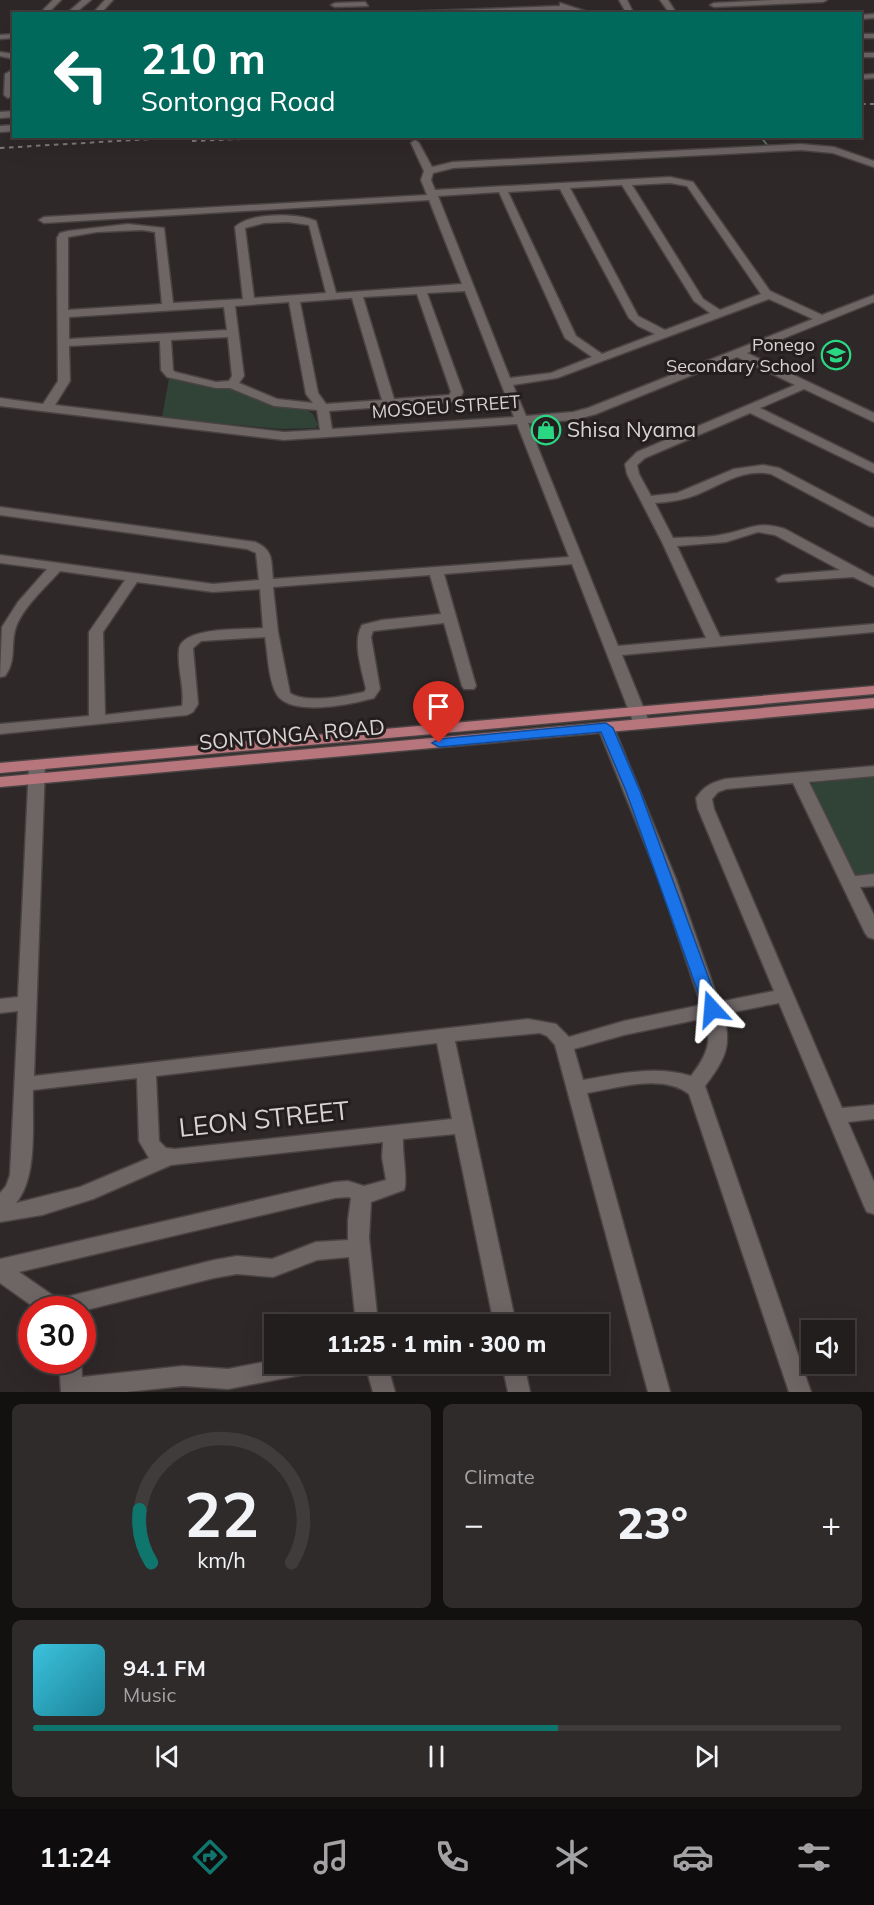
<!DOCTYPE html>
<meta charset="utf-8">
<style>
:root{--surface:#231e1e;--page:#2f2b2b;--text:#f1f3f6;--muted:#a3a2a4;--line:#403c3c;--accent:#0f766e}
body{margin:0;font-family:Mulish,sans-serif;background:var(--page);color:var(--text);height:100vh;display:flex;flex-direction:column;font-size:22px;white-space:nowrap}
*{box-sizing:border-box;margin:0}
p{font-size:20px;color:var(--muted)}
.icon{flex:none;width:33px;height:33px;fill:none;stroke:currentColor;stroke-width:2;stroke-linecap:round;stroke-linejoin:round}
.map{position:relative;height:1392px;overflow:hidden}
.details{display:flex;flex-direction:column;gap:12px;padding:12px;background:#131010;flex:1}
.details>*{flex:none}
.banner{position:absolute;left:12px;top:12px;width:850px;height:126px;border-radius:0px;box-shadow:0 6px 24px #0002,0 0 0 2px var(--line);background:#00695c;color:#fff;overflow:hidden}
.controls{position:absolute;left:801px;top:1320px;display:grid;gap:12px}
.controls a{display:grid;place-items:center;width:54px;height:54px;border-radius:0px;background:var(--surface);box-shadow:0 6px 24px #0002,0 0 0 2px var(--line);font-size:30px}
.speed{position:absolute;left:18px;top:1296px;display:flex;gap:12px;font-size:30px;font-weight:700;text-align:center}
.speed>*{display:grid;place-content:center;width:78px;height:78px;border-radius:50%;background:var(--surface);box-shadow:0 6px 24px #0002,0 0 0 2px var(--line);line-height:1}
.speed .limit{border:9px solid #d22;background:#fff;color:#111}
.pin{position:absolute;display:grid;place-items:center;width:51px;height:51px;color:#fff;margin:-62px -26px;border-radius:50% 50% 50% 0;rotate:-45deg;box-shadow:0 0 6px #0007}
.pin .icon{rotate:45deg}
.me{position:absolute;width:66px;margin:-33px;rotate:341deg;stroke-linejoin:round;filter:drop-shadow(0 0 4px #0008)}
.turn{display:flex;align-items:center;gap:21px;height:126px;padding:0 30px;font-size:27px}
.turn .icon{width:78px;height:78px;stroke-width:2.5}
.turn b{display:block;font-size:42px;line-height:51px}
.big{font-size:45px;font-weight:800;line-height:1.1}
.details .widget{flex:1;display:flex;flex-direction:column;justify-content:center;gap:9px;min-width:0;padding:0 21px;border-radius:9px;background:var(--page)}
.details .dial{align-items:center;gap:0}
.dial svg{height:156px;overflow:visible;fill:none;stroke:var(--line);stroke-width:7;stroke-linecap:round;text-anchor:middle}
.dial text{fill:var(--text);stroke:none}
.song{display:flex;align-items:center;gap:18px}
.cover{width:72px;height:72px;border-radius:9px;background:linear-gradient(135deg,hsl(190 70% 55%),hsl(190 70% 35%))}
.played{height:6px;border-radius:3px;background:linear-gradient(90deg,var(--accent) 65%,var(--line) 65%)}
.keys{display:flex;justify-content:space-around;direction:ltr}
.heat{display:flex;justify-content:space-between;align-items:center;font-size:33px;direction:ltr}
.details .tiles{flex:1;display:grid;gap:12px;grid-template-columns:1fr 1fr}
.widget:last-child{grid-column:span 2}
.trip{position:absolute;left:264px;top:1314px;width:345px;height:60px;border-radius:0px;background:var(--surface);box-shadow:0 6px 24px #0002,0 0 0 2px var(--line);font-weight:800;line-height:60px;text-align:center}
.tabs{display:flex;height:96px;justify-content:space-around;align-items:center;background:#0e0c0c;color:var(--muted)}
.tabs .icon{width:42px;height:42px}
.tabs .selected{color:var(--accent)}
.tabs b{font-size:27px;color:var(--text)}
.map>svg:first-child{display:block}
</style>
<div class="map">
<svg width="874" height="1392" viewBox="0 0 874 1392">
<rect width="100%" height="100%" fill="#2f2828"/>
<!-- green -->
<path fill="#314237" d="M169,378L214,388H233L270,404L304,408L313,414L318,425L316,428L282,429L162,418Z
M874,774V876H854L809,788L815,781Z"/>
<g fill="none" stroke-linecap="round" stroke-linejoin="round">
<!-- stream -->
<path stroke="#597763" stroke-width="2" d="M760,136L768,146"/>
<!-- minor casing -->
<g stroke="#494344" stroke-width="3">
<path id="minor" d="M53,0H61L47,14H39Z
M82,0H91L74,14H66Z
M105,0H113L100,14H92Z
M619,0H627L634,14H627Z
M660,0H668L677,14H670Z
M774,0H827L823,2L714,7L710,5L714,3Z
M365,2L368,6L335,7L331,5L335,3Z
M560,3L594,14H582L571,10L348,14L560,6Z
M874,14V18L861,19V15Z
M14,34V38L0,39V35Z
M861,34H874V38H861Z
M0,52L14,54V59L0,56Z
M861,53H874V57H861Z
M14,69L12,95L8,98L4,95L5,74Z
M874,74V78L861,79V75Z
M14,111V117L0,118V112Z
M14,125V131L0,132V126Z
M415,140L419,143L432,167L453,162L801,144L834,147L874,161V167L833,153L801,150L453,168L433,173L431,180L435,190L670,177L693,182L770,291L822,315L874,295V302L747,353L874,413V422L804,389L760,408L874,464V473L750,413L645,458L637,465L639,474L651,496L677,493L734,469L763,465L779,468L874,518V527L869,526L771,474C743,468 721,485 696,495C683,500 669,502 655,503L673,538C690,537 709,538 725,534C750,529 758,520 785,529L874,577V587L853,577L778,582L776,579L783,575L840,570L775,535L758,532L726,542L677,546L720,637L874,624V632L622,655L650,724L642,729L634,724L572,564L444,574L476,686L474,689H464L462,686L444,623L373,631L371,637L380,689L374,698C352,704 286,719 275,691C268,676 268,654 265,637L201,641L193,648L198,704L193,712L187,715L0,734V724L89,716V632L125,580L60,571C45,588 24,606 16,627C10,644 17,660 5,676L0,677L2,627L18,602L47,569L0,563V555L213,584L259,580L256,553L247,549L0,515V507L255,542C274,550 271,561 273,579L569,557L517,424L284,440L0,406V398L43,404L58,381L57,238L60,233L68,231L128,224L164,228L173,303L243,299L235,227C251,212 297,213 316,221L336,293L462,284L429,200L44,223L39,220L44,217L427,195L421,180L424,171L411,143ZM670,183L687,186L761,294L720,310L703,299L632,185ZM622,185L694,301L710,313L665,330L638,316L570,188ZM560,189L629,318L638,326L655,334L602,354L576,336L508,192ZM499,192L565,338L592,357L551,373L510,378L438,196ZM288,222L309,225L326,293L254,298L245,228L264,223ZM142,230L155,232L162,304L68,310V237L97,232ZM465,291L514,417L332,429L329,411L451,402L460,398L463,392L427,293ZM417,294L451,392L449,395L394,399L363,297ZM352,298L382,400L326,404L318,393L300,302ZM769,299L813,319L588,408L573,412L526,416L513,385L557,378ZM289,302L306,394L313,403L277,399L239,383L244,376L235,306ZM224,307L227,330L69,339V317ZM228,337L232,376L229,381L216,382L175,372L173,370L171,340ZM160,341L161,370L167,377L216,388H230L274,406L317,410L320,430L284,432L55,405L70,381L69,346ZM737,357L795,385L637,452L625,464L627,474L662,542L706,638L618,646L528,423L574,420L596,414ZM430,575L441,614L382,620L362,625C352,642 362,670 366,689L364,692C346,696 305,704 290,693L278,632L273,587ZM137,582L213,592L260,589L263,628C244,630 181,626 179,650C177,669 185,688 182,706L105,715L103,632Z
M606,723L614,728L676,879L719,1002L774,991L698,809L696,798C704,786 711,783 725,779L874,766V776L809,782L855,876L874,874V886L860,887L874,915V939L868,937L865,933L793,783L726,789L718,792L712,799L714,809L842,1108L874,1105V1119L848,1122L874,1182V1214L867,1212L864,1206L779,1003L723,1014C733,1047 724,1060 705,1086L811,1392H789L689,1094C663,1073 617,1088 587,1093L670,1392H648L555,1045L547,1036L540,1033L455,1041L516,1324H494L455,1134L403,1139C402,1152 408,1182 404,1190L371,1202L369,1238L378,1324H356L349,1257L317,1260L273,1277L237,1274L214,1278L82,1311V1310H38L0,1283V1259L335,1182L348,1181L364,1186L386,1180L382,1157L383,1142L171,1165L93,1199L42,1215L0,1222V1193L6,1186L10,1175L18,1011L0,1013V999L18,997L29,765L31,762H43L45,765L34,1076L528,1019L556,1024L569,1037L624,1021L701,1005L659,879L598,728ZM705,1018C713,1043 706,1056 691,1076C654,1065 620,1074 583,1080L574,1049L624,1035ZM437,1043L452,1119L175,1149L166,1148L159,1141L156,1076ZM137,1078L139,1141L149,1158L80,1187L16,1203C38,1177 32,1124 33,1090ZM348,1197L351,1198L348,1220V1240L316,1242L272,1259L237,1256L214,1260L58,1299L19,1272L335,1198Z
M59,1360H81L82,1377L183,1366L228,1369L274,1360V1364H317L314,1371L306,1374L228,1389L183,1386L126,1392H61Z
M365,1364H387L395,1392H373Z
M502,1364H524L530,1392H508Z"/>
</g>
<!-- major casing -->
<g stroke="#494344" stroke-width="3">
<path id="major" d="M874,686V694L0,773V763Z
M874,698V708L0,787V777Z"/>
</g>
<!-- minor -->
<use href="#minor" fill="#6e6565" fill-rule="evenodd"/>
<!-- major -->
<use href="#major" fill="#b7757c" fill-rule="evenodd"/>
<!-- rail -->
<path stroke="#807a7a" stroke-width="2" stroke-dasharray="4.5 4.5" stroke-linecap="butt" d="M861,104H874
M192,141L316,136
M0,148L201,136"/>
</g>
<!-- route -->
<path fill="#1a73e8" stroke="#114b97" stroke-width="1.5" d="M606,723L613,728L640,791L720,1009L718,1013H706L704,1009L626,791L601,732L439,747L432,743L439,739Z"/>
<!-- icons -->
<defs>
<g id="school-ring" transform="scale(1.5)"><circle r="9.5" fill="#251e1e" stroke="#2ad884" stroke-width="1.5"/><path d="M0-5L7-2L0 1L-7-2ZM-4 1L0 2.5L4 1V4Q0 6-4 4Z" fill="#2ad884"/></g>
<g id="shop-ring" transform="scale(1.5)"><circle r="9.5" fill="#251e1e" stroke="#2ad884" stroke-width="1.5"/><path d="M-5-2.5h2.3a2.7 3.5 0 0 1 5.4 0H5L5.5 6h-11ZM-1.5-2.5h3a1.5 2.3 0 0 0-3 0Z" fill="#2ad884"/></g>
</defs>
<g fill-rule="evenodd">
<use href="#school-ring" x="836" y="355"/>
<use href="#shop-ring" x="546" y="430"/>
</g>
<g text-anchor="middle" stroke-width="6" stroke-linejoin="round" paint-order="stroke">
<!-- far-poi labels -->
<g font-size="18" fill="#d9d4d4" stroke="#251e1e" text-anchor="end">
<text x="815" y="351">Ponego<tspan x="815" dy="21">Secondary School</tspan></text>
</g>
<!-- far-street labels -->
<g font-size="18" fill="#d9d4d4" stroke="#251e1e">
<text transform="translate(446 407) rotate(-4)" y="6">MOSOEU STREET</text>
</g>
<!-- poi labels -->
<g font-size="21" fill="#d9d4d4" stroke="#251e1e" text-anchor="start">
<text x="567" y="437">Shisa Nyama</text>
</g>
<!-- street labels -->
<g font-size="21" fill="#d9d4d4" stroke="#251e1e">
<text transform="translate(292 735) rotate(-5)" y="7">SONTONGA ROAD</text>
</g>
<!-- near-street labels -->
<g font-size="26" fill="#d9d4d4" stroke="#251e1e">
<text transform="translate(264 1119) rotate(-6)" y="9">LEON STREET</text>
</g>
</g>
</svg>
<div class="controls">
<a><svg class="icon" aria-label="sound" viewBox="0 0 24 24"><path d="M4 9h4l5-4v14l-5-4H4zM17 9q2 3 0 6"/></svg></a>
</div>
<div class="speed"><div class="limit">30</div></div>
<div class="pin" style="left:439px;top:743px;background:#d93025"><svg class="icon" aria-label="arrive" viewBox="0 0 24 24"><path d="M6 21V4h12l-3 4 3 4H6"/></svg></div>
<svg class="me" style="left:712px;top:1009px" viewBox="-20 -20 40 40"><path d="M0-17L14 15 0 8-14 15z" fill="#1a73e8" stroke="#fff" stroke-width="4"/></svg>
<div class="trip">11:25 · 1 min · 300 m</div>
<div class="banner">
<div class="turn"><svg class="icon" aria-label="left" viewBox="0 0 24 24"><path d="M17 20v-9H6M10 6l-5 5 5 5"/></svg><div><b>210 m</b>Sontonga Road</div></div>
</div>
</div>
<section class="details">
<div class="tiles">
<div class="widget dial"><svg viewBox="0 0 100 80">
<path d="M14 69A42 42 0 1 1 86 69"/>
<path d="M14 69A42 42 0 0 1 8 42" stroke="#0f766e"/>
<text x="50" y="56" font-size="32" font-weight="700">22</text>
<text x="50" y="72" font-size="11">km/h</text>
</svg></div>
<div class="widget"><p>Climate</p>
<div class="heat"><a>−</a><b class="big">23°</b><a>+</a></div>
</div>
<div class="widget">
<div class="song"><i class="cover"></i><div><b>94.1 FM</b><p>Music</p></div></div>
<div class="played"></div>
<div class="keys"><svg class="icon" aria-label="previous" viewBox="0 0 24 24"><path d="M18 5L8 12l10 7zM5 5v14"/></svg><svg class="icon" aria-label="pause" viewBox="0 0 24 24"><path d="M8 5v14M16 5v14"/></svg><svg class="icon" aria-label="next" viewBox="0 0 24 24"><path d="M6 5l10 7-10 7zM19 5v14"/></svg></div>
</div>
</div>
</section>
<nav class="tabs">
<b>11:24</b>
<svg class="icon selected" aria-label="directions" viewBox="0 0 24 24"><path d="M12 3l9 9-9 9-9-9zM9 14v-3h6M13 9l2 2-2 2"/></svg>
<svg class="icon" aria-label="music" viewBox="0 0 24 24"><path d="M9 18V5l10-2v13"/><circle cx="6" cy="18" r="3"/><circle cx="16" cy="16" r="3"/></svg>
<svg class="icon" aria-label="phone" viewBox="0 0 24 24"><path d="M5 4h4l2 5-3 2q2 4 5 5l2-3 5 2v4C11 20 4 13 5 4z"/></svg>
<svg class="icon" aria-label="climate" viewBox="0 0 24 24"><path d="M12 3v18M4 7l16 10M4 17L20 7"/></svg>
<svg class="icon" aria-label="car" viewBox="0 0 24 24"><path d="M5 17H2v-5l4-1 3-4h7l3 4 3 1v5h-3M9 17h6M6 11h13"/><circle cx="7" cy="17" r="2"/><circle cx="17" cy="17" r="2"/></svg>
<svg class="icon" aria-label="filters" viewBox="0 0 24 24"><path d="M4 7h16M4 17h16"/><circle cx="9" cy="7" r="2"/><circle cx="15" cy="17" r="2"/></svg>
</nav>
